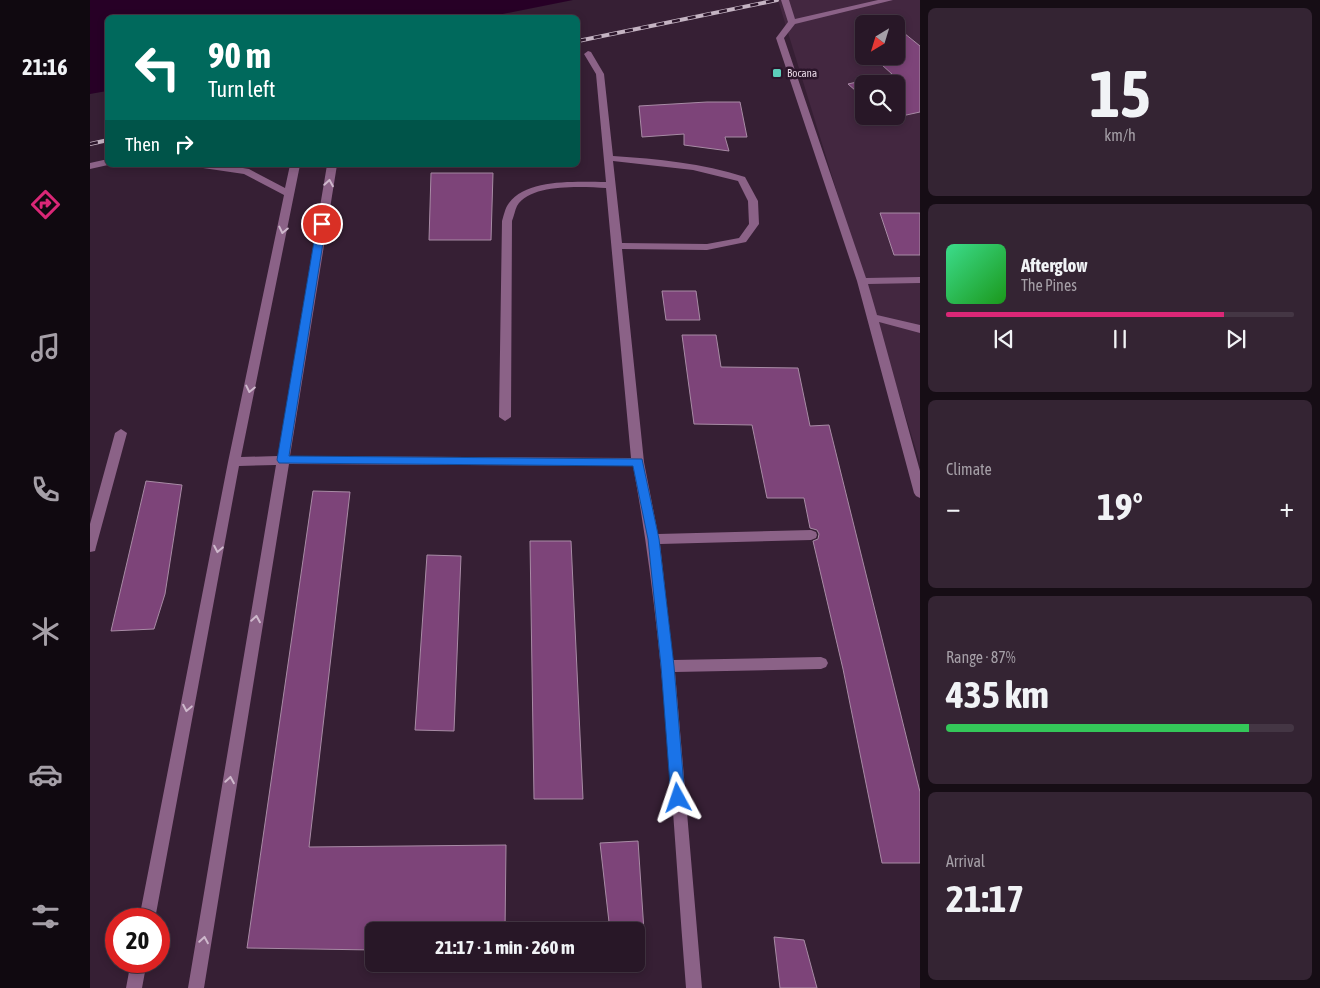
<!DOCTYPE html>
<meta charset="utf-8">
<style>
:root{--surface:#281727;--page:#342433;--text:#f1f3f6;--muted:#a59fa7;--line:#443644;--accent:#db2777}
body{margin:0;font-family:"Asap Condensed",sans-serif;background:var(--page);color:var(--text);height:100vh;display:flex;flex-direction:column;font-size:19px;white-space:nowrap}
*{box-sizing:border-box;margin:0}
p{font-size:16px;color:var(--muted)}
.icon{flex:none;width:28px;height:28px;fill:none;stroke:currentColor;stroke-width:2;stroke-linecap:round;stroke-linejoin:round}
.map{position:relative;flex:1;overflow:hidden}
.sheet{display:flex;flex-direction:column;gap:8px;padding:8px;background:#160d15;width:400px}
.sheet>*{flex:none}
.guide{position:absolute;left:15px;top:15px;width:475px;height:152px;border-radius:8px;box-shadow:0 2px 8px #0003,0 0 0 1px var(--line);background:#00695c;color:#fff;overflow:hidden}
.needle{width:32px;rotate:218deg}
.tools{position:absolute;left:765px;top:15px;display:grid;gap:10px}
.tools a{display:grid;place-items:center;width:50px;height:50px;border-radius:8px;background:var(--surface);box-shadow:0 2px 8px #0003,0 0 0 1px var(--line);font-size:25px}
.speed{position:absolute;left:15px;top:908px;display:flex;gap:10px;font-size:25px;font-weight:700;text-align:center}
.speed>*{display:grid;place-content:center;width:65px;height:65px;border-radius:50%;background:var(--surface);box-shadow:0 2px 8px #0003,0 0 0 1px var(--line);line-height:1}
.speed .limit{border:8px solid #d22;background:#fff;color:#111}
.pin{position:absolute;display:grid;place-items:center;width:42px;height:42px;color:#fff;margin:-21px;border:2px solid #fff;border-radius:50%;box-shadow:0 1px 5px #0007}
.me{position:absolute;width:55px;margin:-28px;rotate:355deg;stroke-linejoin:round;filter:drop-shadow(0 0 4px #0008)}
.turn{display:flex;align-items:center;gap:18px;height:105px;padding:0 20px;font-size:22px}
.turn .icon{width:65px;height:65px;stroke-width:2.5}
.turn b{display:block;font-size:35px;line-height:42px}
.then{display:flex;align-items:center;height:48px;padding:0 20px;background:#0003;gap:10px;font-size:19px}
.big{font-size:38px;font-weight:700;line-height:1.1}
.sheet .tile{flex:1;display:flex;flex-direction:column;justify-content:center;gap:8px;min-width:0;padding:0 18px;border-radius:8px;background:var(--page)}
.sheet .dial{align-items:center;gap:0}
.dial b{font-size:65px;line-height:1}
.song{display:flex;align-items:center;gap:15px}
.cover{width:60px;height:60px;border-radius:8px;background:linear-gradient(135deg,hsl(150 70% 55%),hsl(120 70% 35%))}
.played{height:5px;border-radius:2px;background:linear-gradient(90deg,var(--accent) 80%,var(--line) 80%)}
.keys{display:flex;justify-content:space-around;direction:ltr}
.heat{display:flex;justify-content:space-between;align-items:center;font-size:28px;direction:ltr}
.charge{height:8px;border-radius:4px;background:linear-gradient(90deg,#34c759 87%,var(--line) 0)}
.trip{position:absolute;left:275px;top:922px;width:280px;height:50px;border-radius:8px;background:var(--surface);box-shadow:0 2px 8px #0003,0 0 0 1px var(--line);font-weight:700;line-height:50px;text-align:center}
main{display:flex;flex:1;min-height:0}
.tab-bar{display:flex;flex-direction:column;width:90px;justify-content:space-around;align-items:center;background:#100910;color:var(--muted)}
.tab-bar .icon{width:35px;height:35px}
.tab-bar .active{color:var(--accent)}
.tab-bar b{font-size:22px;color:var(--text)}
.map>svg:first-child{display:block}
</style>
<main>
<nav class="tab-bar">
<b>21:16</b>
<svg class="icon active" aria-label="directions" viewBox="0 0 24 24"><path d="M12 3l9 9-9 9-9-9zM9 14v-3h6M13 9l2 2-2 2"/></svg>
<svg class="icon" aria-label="music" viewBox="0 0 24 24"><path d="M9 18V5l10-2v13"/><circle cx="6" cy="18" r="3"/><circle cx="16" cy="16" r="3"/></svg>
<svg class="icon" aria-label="phone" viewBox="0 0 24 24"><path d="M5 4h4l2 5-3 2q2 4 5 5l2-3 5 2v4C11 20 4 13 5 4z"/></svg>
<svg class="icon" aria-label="climate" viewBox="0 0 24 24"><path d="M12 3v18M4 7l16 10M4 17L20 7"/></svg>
<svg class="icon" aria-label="car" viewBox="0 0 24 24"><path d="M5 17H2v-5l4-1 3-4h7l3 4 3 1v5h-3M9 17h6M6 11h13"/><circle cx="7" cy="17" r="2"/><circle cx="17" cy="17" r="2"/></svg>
<svg class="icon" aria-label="filters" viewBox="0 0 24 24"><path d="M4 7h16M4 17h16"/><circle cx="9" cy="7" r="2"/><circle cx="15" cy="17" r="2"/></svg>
</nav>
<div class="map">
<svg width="830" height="988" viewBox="0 0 830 988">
<rect width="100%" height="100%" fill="#361f34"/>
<!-- built -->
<path fill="#432740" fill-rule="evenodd" d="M688,0H830V463ZM774,24H806V56H774ZM774,84H806V116H774Z"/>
<!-- water -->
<path fill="#270026" d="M0,0H483L393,18H18L17,91L0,94Z"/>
<!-- building -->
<path fill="#7d4479" stroke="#a88ba5" d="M806,29H809L830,46V112L798,119L795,116H806V84H774V98L758,84L802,74L782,56H806Z
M617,102H650L657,137H635L639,151L594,145V134L552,137L549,106Z
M341,173H403L401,240H339Z
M790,213H830V255H804Z
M572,291H606L610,320H576Z
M592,335H626L631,367L708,368L720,426L739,425L830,792V863H792L753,669L723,541L728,539L729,534L727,530L720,528L714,498H677L662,425L604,424Z
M56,481L92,485L75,594L64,629L21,631Z
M223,491L260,492L219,847L416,845L415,931H284V950L157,948Z
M440,541H481L493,799H444Z
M337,555L371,556L364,731L325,730Z
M548,841L554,931H520L510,843Z
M684,937L714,940L727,988H690Z"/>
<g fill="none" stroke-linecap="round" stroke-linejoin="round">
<!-- minor -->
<path fill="#8b6287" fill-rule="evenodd" d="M691,0H699L705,19L788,0H803L705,24L694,38L776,278L830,277V283L778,284L787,315L830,325V333L789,322L830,471V498L826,496L824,493L767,281L686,38L698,22Z
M498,51L501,52L514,74L523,156C568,159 612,163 655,177L668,201L669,224L656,242L617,250L532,249L554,462L568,534L721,530L726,532L727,535L726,538L721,540L570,544L583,660L731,657L736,659L738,663L736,667L731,669L585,672L612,988H596C582,815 575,637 543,466L199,464L114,988H98L186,465L149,466L65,919H49L138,462L194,195L154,174L113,168L108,165H134L159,169L195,188L200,165H210L151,457L188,456L237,165H247L200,456L541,458L516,188C493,187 441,183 427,206C425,210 424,216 422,221L421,417L415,421L409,417L412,221C414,215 415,208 419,203C437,178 489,182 516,182L506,74L494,54ZM523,161L603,170L648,181L658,201L659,224L649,238L617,244L532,243Z
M18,159V165L0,169V163Z
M31,429L37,433L6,547L5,551L0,552V524L25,433Z
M41,961H57L52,988H36Z"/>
<!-- rail casing -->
<g stroke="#c4b3c2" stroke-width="4">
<path id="rail" d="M488,41L687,0
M0,144L18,140"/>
</g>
<!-- rail -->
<use href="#rail" stroke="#2b152a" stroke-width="2.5" stroke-dasharray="8" stroke-linecap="butt"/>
</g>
<!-- one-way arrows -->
<defs><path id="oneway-chevron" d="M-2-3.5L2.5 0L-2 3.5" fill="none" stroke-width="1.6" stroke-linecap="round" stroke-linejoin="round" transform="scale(1.25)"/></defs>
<g stroke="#ceb8cc">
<use href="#oneway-chevron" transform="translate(239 183) rotate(-81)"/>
<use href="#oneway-chevron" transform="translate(193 230) rotate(102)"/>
<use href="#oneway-chevron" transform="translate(160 389) rotate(102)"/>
<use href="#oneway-chevron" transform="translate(128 549) rotate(101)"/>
<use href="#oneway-chevron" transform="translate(166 619) rotate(-81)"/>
<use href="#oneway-chevron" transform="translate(97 708) rotate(101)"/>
<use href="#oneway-chevron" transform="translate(140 780) rotate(-81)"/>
<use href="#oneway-chevron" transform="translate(114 940) rotate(-81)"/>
</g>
<!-- route -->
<path fill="#1a73e8" stroke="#114b97" d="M232,221L236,224L199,456L552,459L569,539L584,666L595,798L593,803L588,805L583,803L581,798L571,666L558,539L543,466L189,463L187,460L227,224Z"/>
<!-- markers -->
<rect fill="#5cceba" stroke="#2b152a" stroke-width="2" x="682" y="68" width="10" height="10" rx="2.5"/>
<g text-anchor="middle" stroke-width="5" stroke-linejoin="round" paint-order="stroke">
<!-- far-poi labels -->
<g font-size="11" fill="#e5d5e3" stroke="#2b152a" text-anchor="start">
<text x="697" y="77">Bocana</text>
</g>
</g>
</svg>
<div class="tools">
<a><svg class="needle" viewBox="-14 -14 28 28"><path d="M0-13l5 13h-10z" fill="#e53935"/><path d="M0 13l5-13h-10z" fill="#a59fa7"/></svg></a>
<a><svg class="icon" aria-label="search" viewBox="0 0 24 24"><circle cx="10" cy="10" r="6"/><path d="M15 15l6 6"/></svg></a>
</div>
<div class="speed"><div class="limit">20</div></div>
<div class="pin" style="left:232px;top:224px;background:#d93025"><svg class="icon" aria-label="arrive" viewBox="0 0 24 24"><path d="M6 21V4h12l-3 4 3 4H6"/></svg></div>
<svg class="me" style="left:588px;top:798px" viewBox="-20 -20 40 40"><path d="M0-17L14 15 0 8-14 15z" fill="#1a73e8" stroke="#fff" stroke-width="4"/></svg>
<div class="trip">21:17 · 1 min · 260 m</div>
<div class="guide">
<div class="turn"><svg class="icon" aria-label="left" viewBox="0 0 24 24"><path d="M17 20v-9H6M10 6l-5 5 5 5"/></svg><div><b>90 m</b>Turn left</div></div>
<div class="then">Then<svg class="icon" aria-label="right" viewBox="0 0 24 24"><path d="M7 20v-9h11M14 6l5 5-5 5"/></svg></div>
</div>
</div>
<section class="sheet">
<div class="tile dial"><b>15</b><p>km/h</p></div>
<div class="tile">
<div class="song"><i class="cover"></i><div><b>Afterglow</b><p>The Pines</p></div></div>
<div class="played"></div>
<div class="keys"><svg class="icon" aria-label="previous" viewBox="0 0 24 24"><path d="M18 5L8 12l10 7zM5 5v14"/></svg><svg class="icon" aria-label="pause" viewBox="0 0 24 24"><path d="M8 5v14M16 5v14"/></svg><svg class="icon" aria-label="next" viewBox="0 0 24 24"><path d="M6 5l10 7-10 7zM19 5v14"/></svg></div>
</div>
<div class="tile"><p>Climate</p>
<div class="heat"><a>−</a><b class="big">19°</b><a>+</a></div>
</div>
<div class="tile"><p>Range · 87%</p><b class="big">435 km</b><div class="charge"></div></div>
<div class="tile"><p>Arrival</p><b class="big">21:17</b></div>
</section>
</main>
